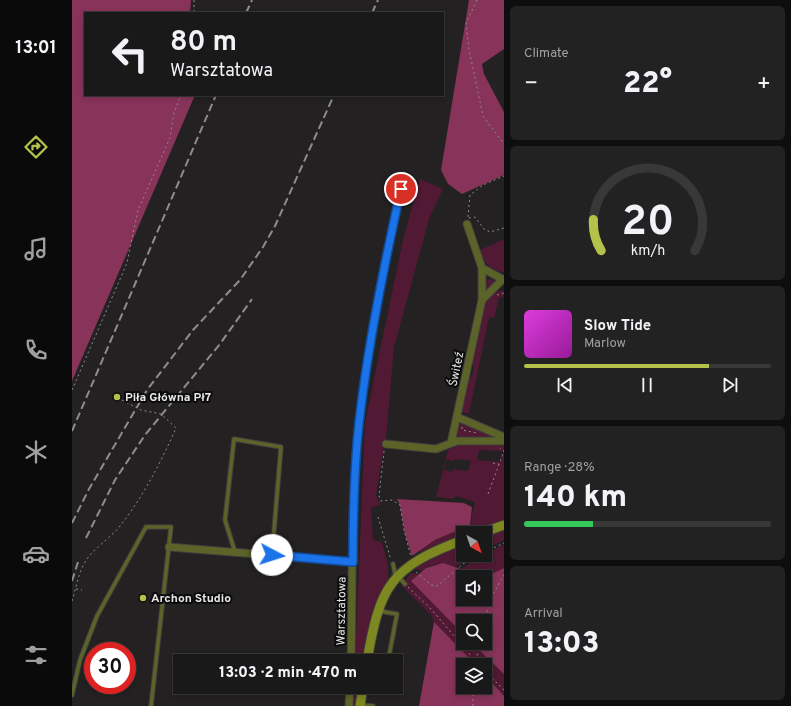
<!DOCTYPE html>
<meta charset="utf-8">
<style>
:root{--surface:#1a191a;--page:#232223;--text:#f1f3f6;--muted:#9fa0a2;--line:#383839;--accent:#b4c24a}
body{margin:0;font-family:Overpass,sans-serif;background:var(--page);color:var(--text);height:100vh;display:flex;flex-direction:column;font-size:15px;white-space:nowrap}
*{box-sizing:border-box;margin:0}
p{font-size:13px;color:var(--muted)}
.icon{flex:none;width:22px;height:22px;fill:none;stroke:currentColor;stroke-width:2;stroke-linecap:round;stroke-linejoin:round}
.map{position:relative;flex:1;overflow:hidden}
.details{display:flex;flex-direction:column;gap:6px;padding:6px;background:#0e0e0e;width:287px}
.details>*{flex:none}
.hud{position:absolute;left:12px;top:12px;width:360px;height:84px;border-radius:0px;box-shadow:0 2px 6px #0003,0 0 0 1px var(--line);background:#1a191a;color:var(--text);overflow:hidden}
.needle{width:26px;rotate:140deg}
.fabs{position:absolute;left:384px;top:526px;display:grid;gap:8px}
.fabs a{display:grid;place-items:center;width:36px;height:36px;border-radius:0px;background:var(--surface);box-shadow:0 2px 6px #0003,0 0 0 1px var(--line);font-size:20px}
.speed{position:absolute;left:12px;top:642px;display:flex;gap:8px;font-size:20px;font-weight:700;text-align:center}
.speed>*{display:grid;place-content:center;width:52px;height:52px;border-radius:50%;background:var(--surface);box-shadow:0 2px 6px #0003,0 0 0 1px var(--line);line-height:1}
.speed .limit{border:6px solid #d22;background:#fff;color:#111}
.pin{position:absolute;display:grid;place-items:center;width:34px;height:34px;color:#fff;margin:-17px;border:2px solid #fff;border-radius:50%;box-shadow:0 1px 4px #0007}
.me{position:absolute;width:44px;margin:-22px;rotate:95deg;stroke-linejoin:round;filter:drop-shadow(0 0 3px #0008)}
.turn{display:flex;align-items:center;gap:14px;height:84px;padding:0 20px;font-size:18px}
.turn .icon{width:52px;height:52px;stroke-width:2.5}
.turn b{display:block;font-size:28px;line-height:34px}
.big{font-size:30px;font-weight:800;line-height:1.1}
.details .tile{flex:1;display:flex;flex-direction:column;justify-content:center;gap:6px;min-width:0;padding:0 14px;border-radius:6px;background:var(--page)}
.details .dial{align-items:center;gap:0}
.dial svg{height:104px;overflow:visible;fill:none;stroke:var(--line);stroke-width:7;stroke-linecap:round;text-anchor:middle}
.dial text{fill:var(--text);stroke:none}
.song{display:flex;align-items:center;gap:12px}
.cover{width:48px;height:48px;border-radius:6px;background:linear-gradient(135deg,hsl(300 70% 55%),hsl(300 70% 35%))}
.played{height:4px;border-radius:2px;background:linear-gradient(90deg,var(--accent) 75%,var(--line) 75%)}
.keys{display:flex;justify-content:space-around;direction:ltr}
.heat{display:flex;justify-content:space-between;align-items:center;font-size:22px;direction:ltr}
.charge{height:6px;border-radius:3px;background:linear-gradient(90deg,#34c759 28%,var(--line) 0)}
.trip{position:absolute;left:101px;top:654px;width:230px;height:40px;border-radius:0px;background:var(--surface);box-shadow:0 2px 6px #0003,0 0 0 1px var(--line);font-weight:800;line-height:40px;text-align:center}
main{display:flex;flex:1;min-height:0}
.dock{display:flex;flex-direction:column;width:72px;justify-content:space-around;align-items:center;background:#0a0a0a;color:var(--muted)}
.dock .icon{width:28px;height:28px}
.dock .on{color:var(--accent)}
.dock b{font-size:18px;color:var(--text)}
.map>svg:first-child{display:block}
</style>
<main>
<nav class="dock">
<b>13:01</b>
<svg class="icon on" aria-label="directions" viewBox="0 0 24 24"><path d="M12 3l9 9-9 9-9-9zM9 14v-3h6M13 9l2 2-2 2"/></svg>
<svg class="icon" aria-label="music" viewBox="0 0 24 24"><path d="M9 18V5l10-2v13"/><circle cx="6" cy="18" r="3"/><circle cx="16" cy="16" r="3"/></svg>
<svg class="icon" aria-label="phone" viewBox="0 0 24 24"><path d="M5 4h4l2 5-3 2q2 4 5 5l2-3 5 2v4C11 20 4 13 5 4z"/></svg>
<svg class="icon" aria-label="climate" viewBox="0 0 24 24"><path d="M12 3v18M4 7l16 10M4 17L20 7"/></svg>
<svg class="icon" aria-label="car" viewBox="0 0 24 24"><path d="M5 17H2v-5l4-1 3-4h7l3 4 3 1v5h-3M9 17h6M6 11h13"/><circle cx="7" cy="17" r="2"/><circle cx="17" cy="17" r="2"/></svg>
<svg class="icon" aria-label="filters" viewBox="0 0 24 24"><path d="M4 7h16M4 17h16"/><circle cx="9" cy="7" r="2"/><circle cx="15" cy="17" r="2"/></svg>
</nav>
<div class="map">
<svg width="432" height="706" viewBox="0 0 432 706">
<rect width="100%" height="100%" fill="#232122"/>
<!-- green -->
<path fill="#511933" fill-rule="evenodd" d="M348,179L371,189L358,216L322,347L314,439H313L304,496L309,504L299,508L301,540L310,542L316,565V580L304,605L297,627L292,661H283L293,422L331,240Z
M432,239V273C416,267 414,267 408,250Z
M418,278L423,282L414,290L412,285Z
M427,291H432V297L427,298L422,318L417,317L397,414L389,412L396,377H400L402,366L399,365L413,303L420,294Z
M390,422L423,437H386L384,434L386,426Z
M384,445H432V521L398,533H391V536L348,553V551L363,540L398,525L403,502L384,496L382,499L364,497L376,450ZM407,450L431,451L428,462L405,460ZM383,459L399,461L396,471L381,469L380,472L372,470L374,460L382,461Z
M432,529V540L413,550V536Z
M391,544V555H403L383,567C372,564 359,562 350,571L340,568L349,562Z
M432,544V706H347L362,622L360,616L329,585L330,584L339,573L346,574L350,577L387,570ZM391,577H413V599H391ZM391,621H413V643H391ZM391,665H413V687H391Z
M281,687H287L284,706H280Z"/>
<!-- forest -->
<path fill="#87335a" d="M0,0H119L118,13H13V95H123L0,381Z
M397,0H432V49L410,64L412,74L432,112V175L390,194L376,184L369,170Z
M325,499L392,503L400,507L398,525L363,540L340,556L333,534L328,505Z
M371,563L389,569L401,577H391V599H413V577H409L416,576L432,568V674L400,643H413V621H391V634L339,581L354,568Z
M362,622L404,665H391V687H413V675L432,696V706H347Z"/>
<g fill="none" stroke-linecap="round" stroke-linejoin="round">
<!-- lane casing -->
<g stroke="#3f3d3e" stroke-width="5.5">
<path id="lane" d="M163,552L153,520L162,439L209,447L200,555
M321,564L323,573L333,584
M307,611L325,614L316,661
M0,695L8,660L25,616L74,527H99L79,706
M289,705L301,706"/>
</g>
<!-- street casing -->
<g stroke="#3f3d3e" stroke-width="9">
<path id="street" d="M395,224L410,268L432,280
M410,300L431,279
M385,417L432,437
M379,443L410,300V268
M314,444L364,449L385,441H432
M97,547L281,562
M279,661C281,577 278,491 289,407C298,329 315,252 332,176
M277,706L278,687"/>
</g>
<!-- secondary casing -->
<g stroke="#3f3d3e" stroke-width="11">
<path id="secondary" d="M410,533L432,525
M295,661C308,586 318,567 391,540
M288,706L291,687"/>
</g>
<!-- path -->
<path stroke="#8e8c8d" stroke-width="1" stroke-dasharray="2 3" stroke-linecap="butt" d="M122,0V13
M405,0L394,23L397,49L411,116L432,144
M396,217L398,195L411,185L432,176
M397,218L403,217L412,229L418,232L432,228
M425,295L432,293
M0,390L55,263L66,210L98,138L102,113L109,95
M390,427V430L405,433
M312,451L307,496L309,501L320,500L328,505L332,530L339,557
M421,463L427,464
M416,494L432,451L428,448
M306,517L319,560
M413,552L432,543
M344,572L359,585L365,586L391,564L408,555
M336,587L359,609L407,665
M4,589L10,590
M0,601C5,585 7,567 19,554C28,544 39,537 48,526C71,497 89,462 104,428L89,414L69,410L48,399
M413,622L417,601L432,575
M402,665L409,643
M413,671L432,690
M401,706V687"/>
<!-- lane -->
<use href="#lane" stroke="#5c6329" stroke-width="3.5"/>
<!-- street -->
<use href="#street" stroke="#5c6329" stroke-width="7"/>
<!-- secondary -->
<use href="#secondary" stroke="#7d8820" stroke-width="9"/>
<!-- rail -->
<path stroke="#8e8c8d" stroke-width="2" stroke-dasharray="8 4" stroke-linecap="butt" d="M174,13L180,0
M300,13L306,0
M0,431L144,95
M0,523L17,489L75,390L121,330L168,280L191,247L203,226L262,95
M14,538L43,480L73,435L148,344L180,299
M0,581L6,562"/>
</g>
<g fill="none" stroke-linecap="round" stroke-linejoin="round">
<!-- route casing -->
<g stroke="#114b97" stroke-width="10">
<path id="route" d="M200,555L281,562C281,510 282,458 289,407C298,334 313,261 329,189"/>
</g>
<!-- route -->
<use href="#route" stroke="#1a73e8" stroke-width="7"/>
</g>
<!-- markers -->
<g fill="#b4c24a" stroke="#0c0b0b" stroke-width="1.5">
<circle cx="45" cy="397" r="4"/>
<circle cx="71" cy="598" r="4"/>
</g>
<g text-anchor="middle" stroke-width="4" stroke-linejoin="round" paint-order="stroke">
<!-- street labels -->
<g font-size="12" fill="#e9e7e8" stroke="#0c0b0b">
<text transform="translate(384 369) rotate(-78)" y="4">Świteź</text>
<text transform="translate(269 611) rotate(-89)" y="4">Warsztatowa</text>
</g>
<!-- poi labels -->
<g font-size="12" font-weight="bold" fill="#e9e7e8" stroke="#0c0b0b" text-anchor="start">
<text x="53" y="401">Piła Główna Pł7</text>
<text x="79" y="602">Archon Studio</text>
</g>
</g>
</svg>
<div class="fabs">
<a><svg class="needle" viewBox="-14 -14 28 28"><path d="M0-13l5 13h-10z" fill="#e53935"/><path d="M0 13l5-13h-10z" fill="#9fa0a2"/></svg></a>
<a><svg class="icon" aria-label="sound" viewBox="0 0 24 24"><path d="M4 9h4l5-4v14l-5-4H4zM17 9q2 3 0 6"/></svg></a>
<a><svg class="icon" aria-label="search" viewBox="0 0 24 24"><circle cx="10" cy="10" r="6"/><path d="M15 15l6 6"/></svg></a>
<a><svg class="icon" aria-label="layers" viewBox="0 0 24 24"><path d="M12 4l9 5-9 5-9-5zM3 14l9 5 9-5"/></svg></a>
</div>
<div class="speed"><div class="limit">30</div></div>
<div class="pin" style="left:329px;top:189px;background:#d93025"><svg class="icon" aria-label="arrive" viewBox="0 0 24 24"><path d="M6 21V4h12l-3 4 3 4H6"/></svg></div>
<svg class="me" style="left:200px;top:555px" viewBox="-20 -20 40 40"><circle r="19" fill="#fff"/><path d="M0-13L10 11 0 6-10 11z" fill="#1a73e8"/></svg>
<div class="trip">13:03 · 2 min · 470 m</div>
<div class="hud">
<div class="turn"><svg class="icon" aria-label="left" viewBox="0 0 24 24"><path d="M17 20v-9H6M10 6l-5 5 5 5"/></svg><div><b>80 m</b>Warsztatowa</div></div>
</div>
</div>
<section class="details">
<div class="tile"><p>Climate</p>
<div class="heat"><a>−</a><b class="big">22°</b><a>+</a></div>
</div>
<div class="tile dial"><svg viewBox="0 0 100 80">
<path d="M14 69A42 42 0 1 1 86 69"/>
<path d="M14 69A42 42 0 0 1 8 45" stroke="#b4c24a"/>
<text x="50" y="56" font-size="32" font-weight="700">20</text>
<text x="50" y="72" font-size="11">km/h</text>
</svg></div>
<div class="tile">
<div class="song"><i class="cover"></i><div><b>Slow Tide</b><p>Marlow</p></div></div>
<div class="played"></div>
<div class="keys"><svg class="icon" aria-label="previous" viewBox="0 0 24 24"><path d="M18 5L8 12l10 7zM5 5v14"/></svg><svg class="icon" aria-label="pause" viewBox="0 0 24 24"><path d="M8 5v14M16 5v14"/></svg><svg class="icon" aria-label="next" viewBox="0 0 24 24"><path d="M6 5l10 7-10 7zM19 5v14"/></svg></div>
</div>
<div class="tile"><p>Range · 28%</p><b class="big">140 km</b><div class="charge"></div></div>
<div class="tile"><p>Arrival</p><b class="big">13:03</b></div>
</section>
</main>
